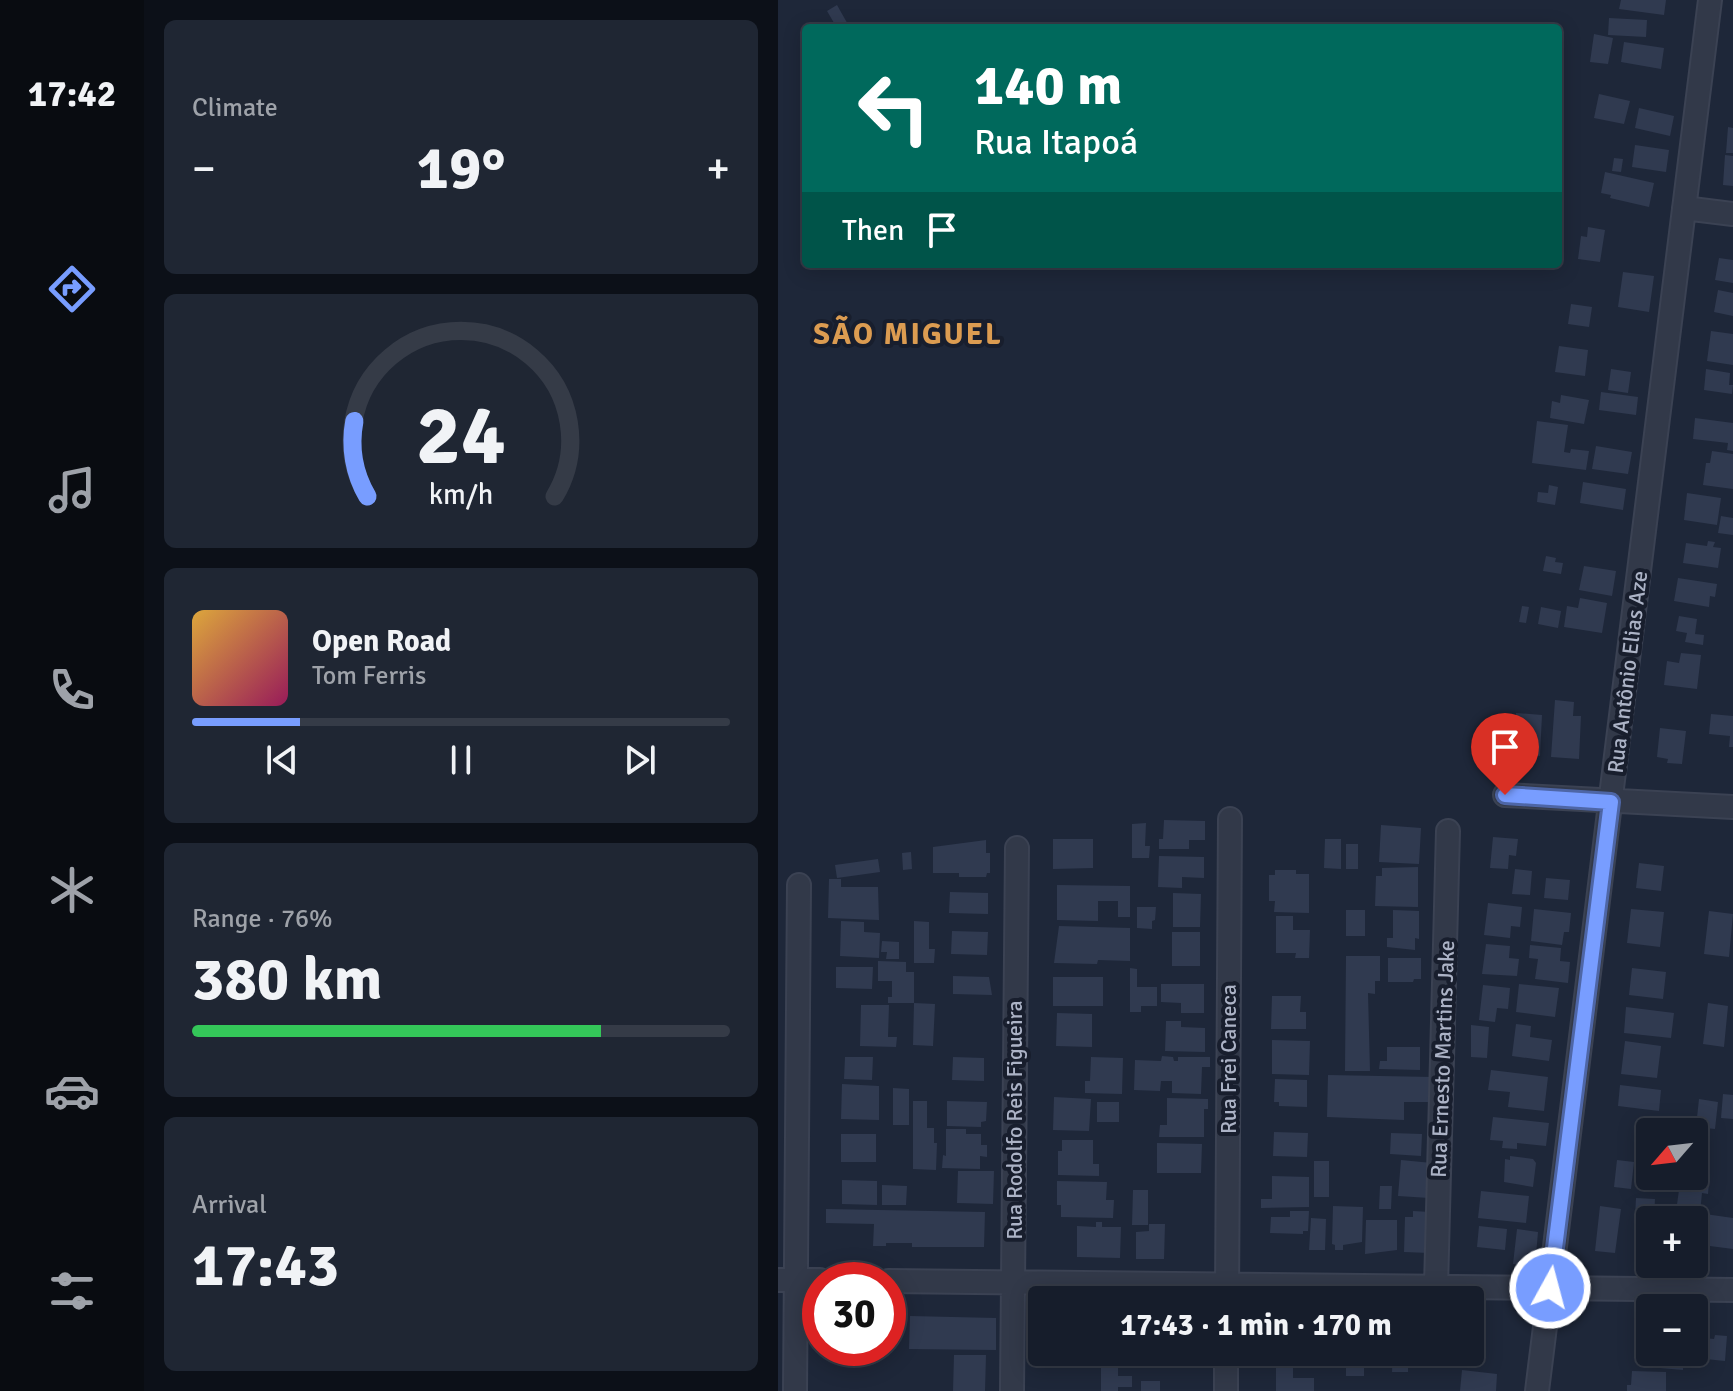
<!DOCTYPE html>
<meta charset="utf-8">
<style>
:root{--surface:#161d2b;--page:#1f2633;--text:#f1f3f6;--muted:#9ea2a9;--line:#353b47;--accent:#789dff}
body{margin:0;font-family:Signika,sans-serif;background:var(--page);color:var(--text);height:100vh;display:flex;flex-direction:column;font-size:30px;white-space:nowrap}
*{box-sizing:border-box;margin:0}
p{font-size:26px;color:var(--muted)}
.icon{flex:none;width:44px;height:44px;fill:none;stroke:currentColor;stroke-width:2;stroke-linecap:round;stroke-linejoin:round}
.map{position:relative;flex:1;overflow:hidden}
.drawer{display:flex;flex-direction:column;gap:20px;padding:20px;background:#0c1018;width:634px}
.drawer>*{flex:none}
.guide{position:absolute;left:24px;top:24px;width:760px;height:244px;border-radius:8px;box-shadow:0 4px 20px #0003,0 0 0 2px var(--line);background:#00695c;color:#fff;overflow:hidden}
.needle{width:52px;rotate:242deg}
.fabs{position:absolute;left:858px;top:1118px;display:grid;gap:16px}
.fabs a{display:grid;place-items:center;width:72px;height:72px;border-radius:8px;background:var(--surface);box-shadow:0 4px 20px #0003,0 0 0 2px var(--line);font-size:40px}
.speed{position:absolute;left:24px;top:1262px;display:flex;gap:16px;font-size:40px;font-weight:700;text-align:center}
.speed>*{display:grid;place-content:center;width:104px;height:104px;border-radius:50%;background:var(--surface);box-shadow:0 4px 20px #0003,0 0 0 2px var(--line);line-height:1}
.speed .limit{border:12px solid #d22;background:#fff;color:#111}
.pin{position:absolute;display:grid;place-items:center;width:68px;height:68px;color:#fff;margin:-82px -34px;border-radius:50% 50% 50% 0;rotate:-45deg;box-shadow:0 0 8px #0007}
.pin .icon{rotate:45deg}
.me{position:absolute;width:88px;margin:-44px;rotate:7deg;stroke-linejoin:round;filter:drop-shadow(0 0 6px #0008)}
.turn{display:flex;align-items:center;gap:28px;height:168px;padding:0 40px;font-size:36px}
.turn .icon{width:104px;height:104px;stroke-width:2.5}
.turn b{display:block;font-size:56px;line-height:68px}
.then{display:flex;align-items:center;height:76px;padding:0 40px;background:#0003;gap:16px;font-size:30px}
.big{font-size:60px;font-weight:700;line-height:1.1}
.drawer .card{flex:1;display:flex;flex-direction:column;justify-content:center;gap:12px;min-width:0;padding:0 28px;border-radius:12px;background:var(--page)}
.drawer .dial{align-items:center;gap:0}
.dial svg{height:208px;overflow:visible;fill:none;stroke:var(--line);stroke-width:7;stroke-linecap:round;text-anchor:middle}
.dial text{fill:var(--text);stroke:none}
.song{display:flex;align-items:center;gap:24px}
.cover{width:96px;height:96px;border-radius:12px;background:linear-gradient(135deg,hsl(40 70% 55%),hsl(330 70% 35%))}
.played{height:8px;border-radius:4px;background:linear-gradient(90deg,var(--accent) 20%,var(--line) 20%)}
.keys{display:flex;justify-content:space-around;direction:ltr}
.heat{display:flex;justify-content:space-between;align-items:center;font-size:44px;direction:ltr}
.charge{height:12px;border-radius:6px;background:linear-gradient(90deg,#34c759 76%,var(--line) 0)}
.trip{position:absolute;left:250px;top:1286px;width:456px;height:80px;border-radius:8px;background:var(--surface);box-shadow:0 4px 20px #0003,0 0 0 2px var(--line);font-weight:700;line-height:80px;text-align:center}
main{display:flex;flex:1;min-height:0}
.dock{display:flex;flex-direction:column;width:144px;justify-content:space-around;align-items:center;background:#090c11;color:var(--muted)}
.dock .icon{width:56px;height:56px}
.dock .selected{color:var(--accent)}
.dock b{font-size:36px;color:var(--text)}
.map>svg:first-child{display:block}
</style>
<main>
<nav class="dock">
<b>17:42</b>
<svg class="icon selected" aria-label="directions" viewBox="0 0 24 24"><path d="M12 3l9 9-9 9-9-9zM9 14v-3h6M13 9l2 2-2 2"/></svg>
<svg class="icon" aria-label="music" viewBox="0 0 24 24"><path d="M9 18V5l10-2v13"/><circle cx="6" cy="18" r="3"/><circle cx="16" cy="16" r="3"/></svg>
<svg class="icon" aria-label="phone" viewBox="0 0 24 24"><path d="M5 4h4l2 5-3 2q2 4 5 5l2-3 5 2v4C11 20 4 13 5 4z"/></svg>
<svg class="icon" aria-label="climate" viewBox="0 0 24 24"><path d="M12 3v18M4 7l16 10M4 17L20 7"/></svg>
<svg class="icon" aria-label="car" viewBox="0 0 24 24"><path d="M5 17H2v-5l4-1 3-4h7l3 4 3 1v5h-3M9 17h6M6 11h13"/><circle cx="7" cy="17" r="2"/><circle cx="17" cy="17" r="2"/></svg>
<svg class="icon" aria-label="filters" viewBox="0 0 24 24"><path d="M4 7h16M4 17h16"/><circle cx="9" cy="7" r="2"/><circle cx="15" cy="17" r="2"/></svg>
</nav>
<section class="drawer">
<div class="card"><p>Climate</p>
<div class="heat"><a>−</a><b class="big">19°</b><a>+</a></div>
</div>
<div class="card dial"><svg viewBox="0 0 100 80">
<path d="M14 69A42 42 0 1 1 86 69"/>
<path d="M14 69A42 42 0 0 1 9 40" stroke="#789dff"/>
<text x="50" y="56" font-size="32" font-weight="700">24</text>
<text x="50" y="72" font-size="11">km/h</text>
</svg></div>
<div class="card">
<div class="song"><i class="cover"></i><div><b>Open Road</b><p>Tom Ferris</p></div></div>
<div class="played"></div>
<div class="keys"><svg class="icon" aria-label="previous" viewBox="0 0 24 24"><path d="M18 5L8 12l10 7zM5 5v14"/></svg><svg class="icon" aria-label="pause" viewBox="0 0 24 24"><path d="M8 5v14M16 5v14"/></svg><svg class="icon" aria-label="next" viewBox="0 0 24 24"><path d="M6 5l10 7-10 7zM19 5v14"/></svg></div>
</div>
<div class="card"><p>Range · 76%</p><b class="big">380 km</b><div class="charge"></div></div>
<div class="card"><p>Arrival</p><b class="big">17:43</b></div>
</section>
<div class="map">
<svg width="955" height="1391" viewBox="0 0 955 1391">
<rect width="100%" height="100%" fill="#1e2739"/>
<!-- building -->
<path fill="#303a50" d="M843,0H888L886,15L841,9Z
M59,5L72,28H59L49,11Z
M831,18L869,20L868,37L830,35Z
M816,34L835,38L830,64L812,62Z
M846,42L886,48L883,69L843,62Z
M821,94L852,101L846,124L816,118Z
M861,108L896,116L892,136L857,128Z
M950,127L955,128V153H948Z
M857,145L891,150L888,172L854,167Z
M947,155L955,156V186L945,185Z
M836,158L845,159L843,172L834,171Z
M827,172L876,183L871,207L832,198L833,195L823,193Z
M810,227L827,230L822,262L800,259L803,236L809,237Z
M941,258L955,260V283L937,280Z
M845,272L876,276L871,312L840,307Z
M940,290L955,293V316L936,312Z
M793,304L814,307L811,327L790,324Z
M933,331L955,334V365L929,361Z
M781,346L810,350L807,376L777,372Z
M833,369L853,372L850,393L830,390Z
M928,369L952,373L951,385H955L954,394L926,390Z
M823,392L860,397L858,415L821,410Z
M783,395L811,400L806,424L772,418L774,401L782,403Z
M917,418L955,423V451L949,450L950,443L915,439Z
M759,421L790,425L786,452L792,453L793,449L811,451L808,470L754,463Z
M818,446L854,452L850,474L814,469Z
M934,451L955,454V489L925,485L928,463H932Z
M805,482L848,489L845,510L802,503Z
M771,485L780,487L777,505L759,502L760,492L770,493Z
M909,493L943,498L939,525L906,520Z
M943,516L955,518V535L940,533Z
M930,541L937,542L935,547L943,548L940,568L905,563L908,543L929,546Z
M768,556L778,558L777,562L785,563L783,574L765,571Z
M806,566L838,571L834,596L801,590Z
M900,578L939,584L937,597L932,596L931,607L896,601Z
M802,598L829,603L824,633L786,627L789,606L800,608Z
M744,606L751,607L748,623L741,622Z
M763,607L783,611L780,628L760,624Z
M901,616L919,619L917,634L926,635L925,645L907,642L909,633L898,631Z
M903,653L923,655L919,689L886,685L889,661L901,663Z
M777,700L796,702L795,716H803L801,759L773,757Z
M738,713L764,715L762,756L728,753L730,725L738,726Z
M933,714L955,716V747H951L952,736L931,734Z
M882,728L908,731L904,764L889,763L890,759L879,757Z
M386,820L427,821V840H411V849H381V839H385Z
M368,823L367,846H372L371,858H354V824Z
M603,825L643,828L641,864L601,862Z
M715,837L740,839L738,856L731,855L730,869L712,868Z
M275,839H315V868L275,869Z
M547,839H563V869L546,868Z
M208,840V853H212V873H209L208,877H181V873H155V847Z
M568,844H580V869H568Z
M133,852L134,869L125,870L124,853Z
M381,856L426,857V878L404,877V888L380,887Z
M100,859L102,872L59,878L57,865Z
M861,863L886,866L883,891L858,888Z
M640,867V907L597,906L598,876H604V868Z
M737,869L754,871L752,895L734,894Z
M497,870H518V874H531V913L496,912L497,901H491V875H497Z
M768,878L792,880L790,900L766,898Z
M51,879H63V887H100L101,920L50,918Z
M279,885L352,886V917H340V901H320V921L279,920Z
M172,892L210,893V914L171,913Z
M395,893L423,894L422,927H395Z
M710,903L744,907L742,927L733,926L732,938L706,935Z
M359,907H378L377,920L374,921V929L359,928Z
M756,909L793,913L791,932H786L784,945L753,941Z
M853,909L886,912L882,947L849,943Z
M568,910H587V936H568Z
M615,910L641,911V939L637,938V950L609,947V938H615Z
M931,911L955,914L951,957L926,954Z
M498,916H515V930H532L531,958H517L518,953H498Z
M63,921L86,922V932L102,933L101,958L62,956Z
M136,921L151,922V949H157L156,963H136Z
M281,926L352,928V961L320,960L319,964L276,963Z
M174,931L210,932L209,955L173,954Z
M394,932H422V966H394Z
M104,941L121,942V959H108L109,952H103Z
M708,944L732,946L731,958L741,959L739,976L704,974Z
M752,945L783,948L782,961L792,962L790,983L757,979L760,959L751,958Z
M568,956H602V981H597V994L590,993L592,1071H567Z
M610,958H643V979H636L635,982H610Z
M100,961L128,962V972H136V1003H110V997H114V981H100Z
M58,967H95L94,989L58,988Z
M352,968L359,969V987H379V1006H363V1012H352Z
M854,968L888,972L885,999L851,995Z
M175,976L211,977L214,995L175,994Z
M275,977H325V1006H275Z
M383,984H426V1013H403V1003L383,1002Z
M741,984L781,988L777,1017L738,1012Z
M705,985L732,988L730,1009L719,1008L717,1022L701,1020Z
M494,996H523L522,1012H528V1029H493Z
M136,1003L157,1004L155,1046L135,1045Z
M930,1003L950,1006L946,1047L925,1044Z
M83,1005H111L110,1037H119L118,1047L82,1046Z
M848,1007L896,1013L893,1038L846,1033Z
M279,1013L314,1014V1047L278,1046Z
M388,1021H403V1027L427,1028V1052L387,1051Z
M738,1024L753,1026L752,1037L774,1040L771,1061L734,1056Z
M693,1025L711,1027L709,1058L693,1057Z
M494,1040L532,1041L531,1075L494,1074Z
M847,1041L883,1046L879,1078L843,1074Z
M609,1047H642V1070L601,1069L602,1061H609Z
M384,1056L395,1057L396,1061H400V1057H432V1067H424L423,1094L394,1093V1081H383L382,1091L356,1090L357,1060L383,1061Z
M67,1057H95L94,1080L66,1079Z
M175,1057L206,1058V1081L174,1080Z
M313,1057L345,1058L344,1094L307,1093V1081H312Z
M713,1070L770,1077L766,1111L730,1107L732,1092L710,1090Z
M550,1075L655,1077V1102H626V1120L549,1117Z
M497,1079L529,1080V1107L501,1106V1102H496Z
M64,1084L101,1086V1120L63,1119Z
M842,1085L883,1090L881,1111L840,1106Z
M115,1088L131,1089V1125H115Z
M945,1094L955,1095V1119L943,1118Z
M276,1097L313,1099L311,1131L275,1130Z
M389,1098L430,1099V1109H426V1137H381L382,1125H389Z
M921,1099L940,1102L937,1129L918,1127Z
M135,1101H149V1128H156V1143H159L158,1170L135,1169Z
M169,1101L209,1102L208,1121L203,1122V1127L169,1126Z
M319,1102H341V1122H319Z
M715,1117L771,1123L768,1146L739,1143V1149L724,1148L725,1141L712,1140Z
M168,1129H188V1134H203V1145H209V1157L202,1156V1169L164,1168L165,1155L168,1156Z
M496,1132L530,1133L529,1157L495,1156Z
M613,1133L644,1134L643,1156L612,1154Z
M63,1134H98V1162H63Z
M284,1140H315V1164H321V1176L280,1175V1151H284Z
M379,1143L424,1144L423,1173H379Z
M732,1156L755,1159L758,1163L755,1187L726,1182L727,1159L732,1160Z
M623,1160L654,1163L651,1198L620,1196Z
M839,1160L856,1162L853,1189L836,1187Z
M536,1161H551V1197H536Z
M916,1170L932,1171L930,1194L924,1193L921,1222L897,1219L901,1190L892,1189L893,1176H916Z
M180,1171H216L215,1204L179,1203Z
M494,1176L531,1177V1207L483,1208V1199H494Z
M64,1180L99,1181V1205L64,1204Z
M279,1181L329,1182L328,1200H336L335,1218L283,1217V1205H279Z
M104,1185L129,1186L128,1205H104Z
M602,1186H614L613,1209H601Z
M355,1190H370V1225H354Z
M703,1191L751,1196L748,1223L700,1218Z
M858,1198L877,1199L876,1218L857,1217Z
M555,1206L585,1207L584,1242L565,1245V1250H557V1245L554,1244Z
M822,1206L843,1209L837,1253L817,1251Z
M48,1209L207,1212L206,1247H134V1243H108V1246H95L96,1224L48,1223Z
M512,1211H531L530,1231H525V1234L492,1233L493,1217H512Z
M635,1211L652,1212L651,1253L626,1252L627,1217H635Z
M927,1214L955,1218V1249L924,1245Z
M533,1218L548,1219L547,1250H531Z
M588,1220H619V1250L587,1254Z
M318,1222H324V1227H343L342,1258L299,1257V1226L318,1227Z
M371,1224H387L386,1259H358V1232L371,1231Z
M701,1226L729,1229L727,1250L699,1247Z
M739,1229L760,1232L757,1267L735,1264Z
M110,1310H119L120,1343L110,1342Z
M132,1316L218,1318V1350L131,1349Z
M937,1335L949,1336L947,1361L908,1357V1352H916V1337L936,1339Z
M362,1352H428V1355H362Z
M494,1352H522V1357L494,1356Z
M577,1352H598V1358L586,1359V1376H568V1359H577Z
M615,1352H634L633,1366H630V1372H614Z
M883,1352H906L905,1370L882,1368Z
M176,1355H208L207,1391H175Z
M323,1356L340,1357V1376H354V1387H340V1391H323Z
M498,1366H515V1378H536V1391H498Z
M684,1370L719,1374L718,1391H682Z
M854,1371L888,1372V1391H849V1385H853Z
M363,1381H382V1391H363Z"/>
<g fill="none" stroke-linecap="round" stroke-linejoin="round">
<!-- street casing -->
<g stroke="#3b4253" stroke-width="26">
<path id="street" d="M906,208L955,214
M727,795L955,807
M0,1280H42
M110,1281L955,1290
M658,1287L670,831
M449,1297L452,819
M17,1391L21,885
M234,1391L239,848
M448,1391V1352
M759,1391L932,0"/>
</g>
<!-- street -->
<use href="#street" stroke="#323949" stroke-width="22"/>
</g>
<g fill="none" stroke-linecap="round" stroke-linejoin="round">
<!-- route casing -->
<g stroke="#4e66a6" stroke-width="20">
<path id="route" d="M727,795L833,802L772,1288"/>
</g>
<!-- route -->
<use href="#route" stroke="#789dff" stroke-width="14"/>
</g>
<g text-anchor="middle" stroke-width="8" stroke-linejoin="round" paint-order="stroke">
<!-- street labels -->
<g font-size="22" fill="#acb3c6" stroke="#181e2d">
<text transform="translate(849 672) rotate(-83)" y="8">Rua Antônio Elias Aze</text>
<text transform="translate(450 1059) rotate(-90)" y="8">Rua Frei Caneca</text>
<text transform="translate(664 1059) rotate(-88)" y="8">Rua Ernesto Martins Jake</text>
<text transform="translate(236 1120) rotate(-90)" y="8">Rua Rodolfo Reis Figueira</text>
</g>
<!-- district labels -->
<g font-size="30" font-weight="bold" letter-spacing="2" fill="#dc9c51" stroke="#181e2d">
<text x="130" y="344">SÃO MIGUEL</text>
</g>
</g>
</svg>
<div class="fabs">
<a><svg class="needle" viewBox="-14 -14 28 28"><path d="M0-13l5 13h-10z" fill="#e53935"/><path d="M0 13l5-13h-10z" fill="#9ea2a9"/></svg></a>
<a>+</a>
<a>−</a>
</div>
<div class="speed"><div class="limit">30</div></div>
<div class="pin" style="left:727px;top:795px;background:#d93025"><svg class="icon" aria-label="arrive" viewBox="0 0 24 24"><path d="M6 21V4h12l-3 4 3 4H6"/></svg></div>
<svg class="me" style="left:772px;top:1288px" viewBox="-20 -20 40 40"><circle r="17" fill="#789dff" stroke="#fff" stroke-width="3"/><path d="M0-11L8 9 0 5-8 9z" fill="#fff"/></svg>
<div class="trip">17:43 · 1 min · 170 m</div>
<div class="guide">
<div class="turn"><svg class="icon" aria-label="left" viewBox="0 0 24 24"><path d="M17 20v-9H6M10 6l-5 5 5 5"/></svg><div><b>140 m</b>Rua Itapoá</div></div>
<div class="then">Then<svg class="icon" aria-label="arrive" viewBox="0 0 24 24"><path d="M6 21V4h12l-3 4 3 4H6"/></svg></div>
</div>
</div>
</main>
